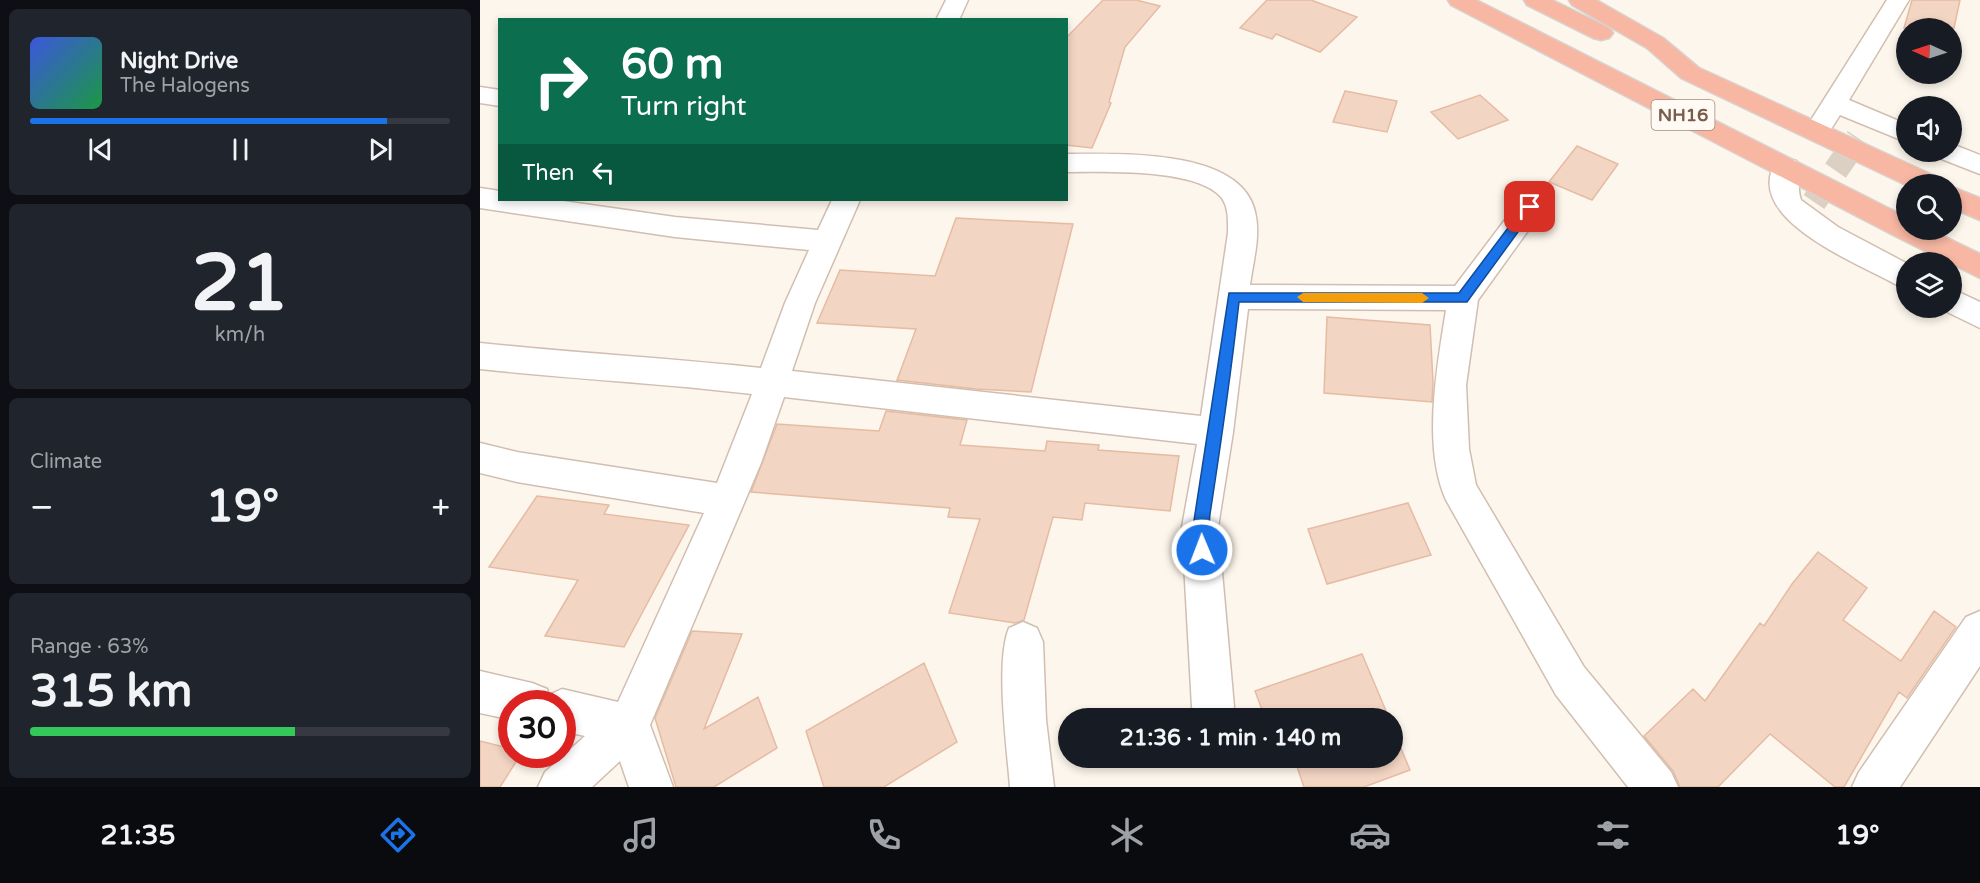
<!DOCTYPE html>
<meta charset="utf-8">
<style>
:root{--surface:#171b24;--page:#20242c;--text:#f1f3f6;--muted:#9ea1a6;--line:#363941;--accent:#1a73e8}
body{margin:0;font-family:"Varela Round",sans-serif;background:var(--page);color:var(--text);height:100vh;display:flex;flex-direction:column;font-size:22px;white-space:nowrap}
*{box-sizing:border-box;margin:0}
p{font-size:20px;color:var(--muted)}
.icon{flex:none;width:33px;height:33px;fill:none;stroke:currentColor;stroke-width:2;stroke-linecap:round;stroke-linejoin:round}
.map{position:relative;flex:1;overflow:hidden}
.side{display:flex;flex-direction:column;gap:9px;padding:9px;background:#0d0f14;width:480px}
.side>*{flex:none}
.banner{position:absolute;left:18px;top:18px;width:570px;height:183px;border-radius:0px;box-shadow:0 3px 9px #0003;background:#0b6e4f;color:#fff;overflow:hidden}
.needle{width:39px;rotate:273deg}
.tools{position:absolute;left:1416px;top:18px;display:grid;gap:12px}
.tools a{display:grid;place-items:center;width:66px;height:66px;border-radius:50%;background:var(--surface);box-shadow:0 3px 9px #0003;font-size:30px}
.speed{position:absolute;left:18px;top:690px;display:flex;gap:12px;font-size:30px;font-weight:700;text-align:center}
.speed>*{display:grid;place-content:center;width:78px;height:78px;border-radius:50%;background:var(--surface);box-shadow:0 3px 9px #0003;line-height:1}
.speed .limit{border:9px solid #d22;background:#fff;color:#111}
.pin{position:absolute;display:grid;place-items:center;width:51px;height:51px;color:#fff;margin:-26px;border-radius:12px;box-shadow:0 3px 9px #0006}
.me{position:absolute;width:66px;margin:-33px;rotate:359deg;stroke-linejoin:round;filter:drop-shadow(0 0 4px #0008)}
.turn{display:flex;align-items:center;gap:21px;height:126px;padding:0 24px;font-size:27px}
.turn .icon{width:78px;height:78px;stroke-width:2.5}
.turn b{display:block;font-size:42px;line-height:51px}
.then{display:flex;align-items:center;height:57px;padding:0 24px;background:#0003;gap:12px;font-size:22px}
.big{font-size:45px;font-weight:700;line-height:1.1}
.side .card{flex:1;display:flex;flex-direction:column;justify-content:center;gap:9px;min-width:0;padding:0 21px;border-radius:9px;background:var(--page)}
.side .dial{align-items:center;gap:0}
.dial b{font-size:78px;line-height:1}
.song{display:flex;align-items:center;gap:18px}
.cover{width:72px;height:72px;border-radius:9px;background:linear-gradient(135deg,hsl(230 70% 55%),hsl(140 70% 35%))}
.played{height:6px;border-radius:3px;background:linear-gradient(90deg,var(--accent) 85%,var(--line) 85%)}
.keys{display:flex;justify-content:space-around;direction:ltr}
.heat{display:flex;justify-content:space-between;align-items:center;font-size:33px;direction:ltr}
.charge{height:9px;border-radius:4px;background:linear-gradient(90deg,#34c759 63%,var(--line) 0)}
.trip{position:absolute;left:578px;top:708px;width:345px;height:60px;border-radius:30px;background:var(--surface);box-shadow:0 3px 9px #0003;font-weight:700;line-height:60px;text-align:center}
.menu{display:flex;height:96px;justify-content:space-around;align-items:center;background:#090b0e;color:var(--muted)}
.menu .icon{width:42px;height:42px}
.menu .selected{color:var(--accent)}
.menu b{font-size:27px;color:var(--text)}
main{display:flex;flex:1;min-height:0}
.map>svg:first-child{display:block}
</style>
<main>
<section class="side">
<div class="card">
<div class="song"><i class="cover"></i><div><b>Night Drive</b><p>The Halogens</p></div></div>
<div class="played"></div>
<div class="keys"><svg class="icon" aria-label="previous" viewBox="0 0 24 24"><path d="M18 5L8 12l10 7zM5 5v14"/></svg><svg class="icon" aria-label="pause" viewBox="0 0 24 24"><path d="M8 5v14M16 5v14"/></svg><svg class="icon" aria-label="next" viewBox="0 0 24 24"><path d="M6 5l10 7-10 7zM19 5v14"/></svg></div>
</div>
<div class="card dial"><b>21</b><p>km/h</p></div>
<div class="card"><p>Climate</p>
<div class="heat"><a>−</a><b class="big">19°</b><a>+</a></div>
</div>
<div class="card"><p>Range · 63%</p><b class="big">315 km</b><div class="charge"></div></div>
</section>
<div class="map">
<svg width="1500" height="787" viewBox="0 0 1500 787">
<rect width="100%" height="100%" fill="#fdf6ec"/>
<!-- building -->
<path fill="#f3d5c3" stroke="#e6bba3" stroke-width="1.5" d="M623,0H656L680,6L645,47L629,102L631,103L612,148L586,145V38Z
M787,0H831L877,17L840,52L796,34L792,39L760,28Z
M1432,0H1480L1474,28H1424Z
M865,91L917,101L907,132L853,122Z
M1000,95L1028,120L978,139L951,112Z
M1097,146L1138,164L1112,200L1069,182Z
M476,218L593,224L551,392L496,389L417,380L436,329L337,323L360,270L455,276Z
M847,317L950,325L953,382L952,402L844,393Z
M406,411L487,420L480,445L565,451L567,441L619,445L618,450L699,456L690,511L605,503L602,520L573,517L544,620L535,623L469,613L500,519L468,517L470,508L271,492L297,424L399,431Z
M57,496L129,505L124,514L209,525L144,647L65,636L98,580L9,567Z
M928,503L951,555L847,584L828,529Z
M1338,552L1387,588L1363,620L1421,661L1454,611L1476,627L1427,698L1419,692L1364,787H1355L1290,734L1238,787H1200L1193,771L1164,736L1213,689L1225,701L1280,623L1284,626L1312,584Z
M212,631L262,634L224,729L278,697L297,748L234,787H196L175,718Z
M882,654L909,718H785L775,691Z
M444,663L477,742L404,787H344L326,731Z
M912,727L930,770L884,787H824L814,758H912Z
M0,741L32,749V754H41L20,787H0Z"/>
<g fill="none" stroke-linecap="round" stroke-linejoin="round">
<!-- minor-tunnel -->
<path stroke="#dcd0c4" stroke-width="25" stroke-dasharray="25 13" stroke-linecap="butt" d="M1334,202L1378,138"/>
<!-- minor casing -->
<g stroke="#d1beb0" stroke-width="3">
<path id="minor" d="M466,0H488L479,20H456Z
M1407,0H1429L1369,100L1426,124V142L1360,115L1346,137L1337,139L1328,137L1324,131Z
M0,87L20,90V106L0,103Z
M1472,144L1500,155V174L1459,158L1455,152H1472Z
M586,154C638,154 761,148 775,212C781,235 773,262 770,285L975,286L1040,200L1050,197L1060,200L1064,207L1060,214L998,300L986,385L989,449L996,485L1104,667L1191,772L1198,787H1148L1076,695L966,500C942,447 957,366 966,310L768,309L753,432L738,527L754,707L749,718H717L712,707L702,527L717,444L304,397L281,463L170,725L193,787H149L140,761L112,787H58L65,772L105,736L82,731V704H32V720L0,713V671L52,683L67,689L69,695L82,689L138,702L224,513L37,482L0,473V443L37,452L237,483L272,394C181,383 91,379 0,369V343C94,353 187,358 281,368L305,303L329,250L195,237L0,208V188L20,191V200H76L195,217L338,230L352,200H380L335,303L312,371L721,416L748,233C748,221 749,207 741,197C716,168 623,172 586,172Z
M1306,158L1316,161C1322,172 1316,187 1321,200L1358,227L1426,263V287L1415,284C1378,263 1261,219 1296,161Z
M1472,289L1500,302V328L1461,309L1460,308H1472Z
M1500,611V666L1420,787H1372L1379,772L1486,617Z
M543,622L557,628L563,642L566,720L574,787H530C527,747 515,662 529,628Z"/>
</g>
<!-- highway casing -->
<g stroke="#dad1cd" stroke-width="3">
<path id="highway" d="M968,0H996L1426,217V230H1451L1500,254V278L1417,237L971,5Z
M1044,0H1072L1129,28L1133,33L1129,38L1121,40L1113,38L1047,5Z
M1089,0H1116L1183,38L1219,68L1457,177L1461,184L1426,185L1201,78L1167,48L1092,5Z
M1472,187L1500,198V220L1472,208Z"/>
</g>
<!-- minor -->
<use href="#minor" fill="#fff" fill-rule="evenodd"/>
<!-- highway -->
<use href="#highway" fill="#f7b7a3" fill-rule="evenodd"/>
</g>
<!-- route -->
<path fill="#1a73e8" stroke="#114b97" stroke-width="1.5" d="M1050,203L1054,204V210L987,302H759C751,373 741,443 730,514C728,526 732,543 727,555L722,557L716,555L713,527L749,293H979L1046,204Z"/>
<!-- slow -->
<path fill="#f59e0b" d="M823,293H942L949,298L942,303L823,302L817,297Z"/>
<g text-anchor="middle" stroke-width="5" stroke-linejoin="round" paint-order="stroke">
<!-- shield labels -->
<rect fill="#fffaf3" stroke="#a28b7f" stroke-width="1.5" x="1171.5" y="100" width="63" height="30" rx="4.5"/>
<g font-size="18" font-weight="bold" fill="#7a5c4d">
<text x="1203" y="121">NH16</text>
</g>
</g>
</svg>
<div class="tools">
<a><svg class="needle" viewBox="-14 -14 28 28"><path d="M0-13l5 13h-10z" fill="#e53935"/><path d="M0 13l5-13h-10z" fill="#9ea1a6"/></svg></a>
<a><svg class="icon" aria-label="sound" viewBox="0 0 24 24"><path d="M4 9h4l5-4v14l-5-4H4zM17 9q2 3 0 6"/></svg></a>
<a><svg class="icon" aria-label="search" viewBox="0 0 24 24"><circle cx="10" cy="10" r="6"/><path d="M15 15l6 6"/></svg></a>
<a><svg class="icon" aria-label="layers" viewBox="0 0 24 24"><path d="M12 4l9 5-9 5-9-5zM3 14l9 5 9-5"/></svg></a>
</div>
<div class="speed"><div class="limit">30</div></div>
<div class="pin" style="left:1050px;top:207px;background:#d93025"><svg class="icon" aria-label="arrive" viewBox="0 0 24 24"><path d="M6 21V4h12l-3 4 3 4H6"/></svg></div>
<svg class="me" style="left:722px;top:550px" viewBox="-20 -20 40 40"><circle r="17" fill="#1a73e8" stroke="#fff" stroke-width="3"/><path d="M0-11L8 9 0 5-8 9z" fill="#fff"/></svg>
<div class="trip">21:36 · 1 min · 140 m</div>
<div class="banner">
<div class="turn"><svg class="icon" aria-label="right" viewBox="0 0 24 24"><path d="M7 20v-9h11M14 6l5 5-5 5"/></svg><div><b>60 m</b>Turn right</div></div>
<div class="then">Then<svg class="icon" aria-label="left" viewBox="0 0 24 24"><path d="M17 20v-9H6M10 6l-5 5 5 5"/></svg></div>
</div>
</div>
</main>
<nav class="menu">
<b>21:35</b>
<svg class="icon selected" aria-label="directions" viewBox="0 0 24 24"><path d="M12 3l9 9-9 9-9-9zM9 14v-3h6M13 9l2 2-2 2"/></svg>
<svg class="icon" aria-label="music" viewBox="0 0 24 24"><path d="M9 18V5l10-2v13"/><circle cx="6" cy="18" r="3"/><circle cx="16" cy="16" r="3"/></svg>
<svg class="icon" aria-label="phone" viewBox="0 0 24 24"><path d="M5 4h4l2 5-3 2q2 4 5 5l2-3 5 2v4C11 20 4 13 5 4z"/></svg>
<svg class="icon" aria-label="climate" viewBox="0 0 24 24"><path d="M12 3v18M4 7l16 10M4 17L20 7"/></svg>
<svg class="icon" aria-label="car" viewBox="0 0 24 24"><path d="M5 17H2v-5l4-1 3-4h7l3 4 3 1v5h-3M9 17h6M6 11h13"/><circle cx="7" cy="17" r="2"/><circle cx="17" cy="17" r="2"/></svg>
<svg class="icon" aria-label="filters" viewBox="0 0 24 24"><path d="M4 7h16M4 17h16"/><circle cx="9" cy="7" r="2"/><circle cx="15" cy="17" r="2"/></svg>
<b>19°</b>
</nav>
